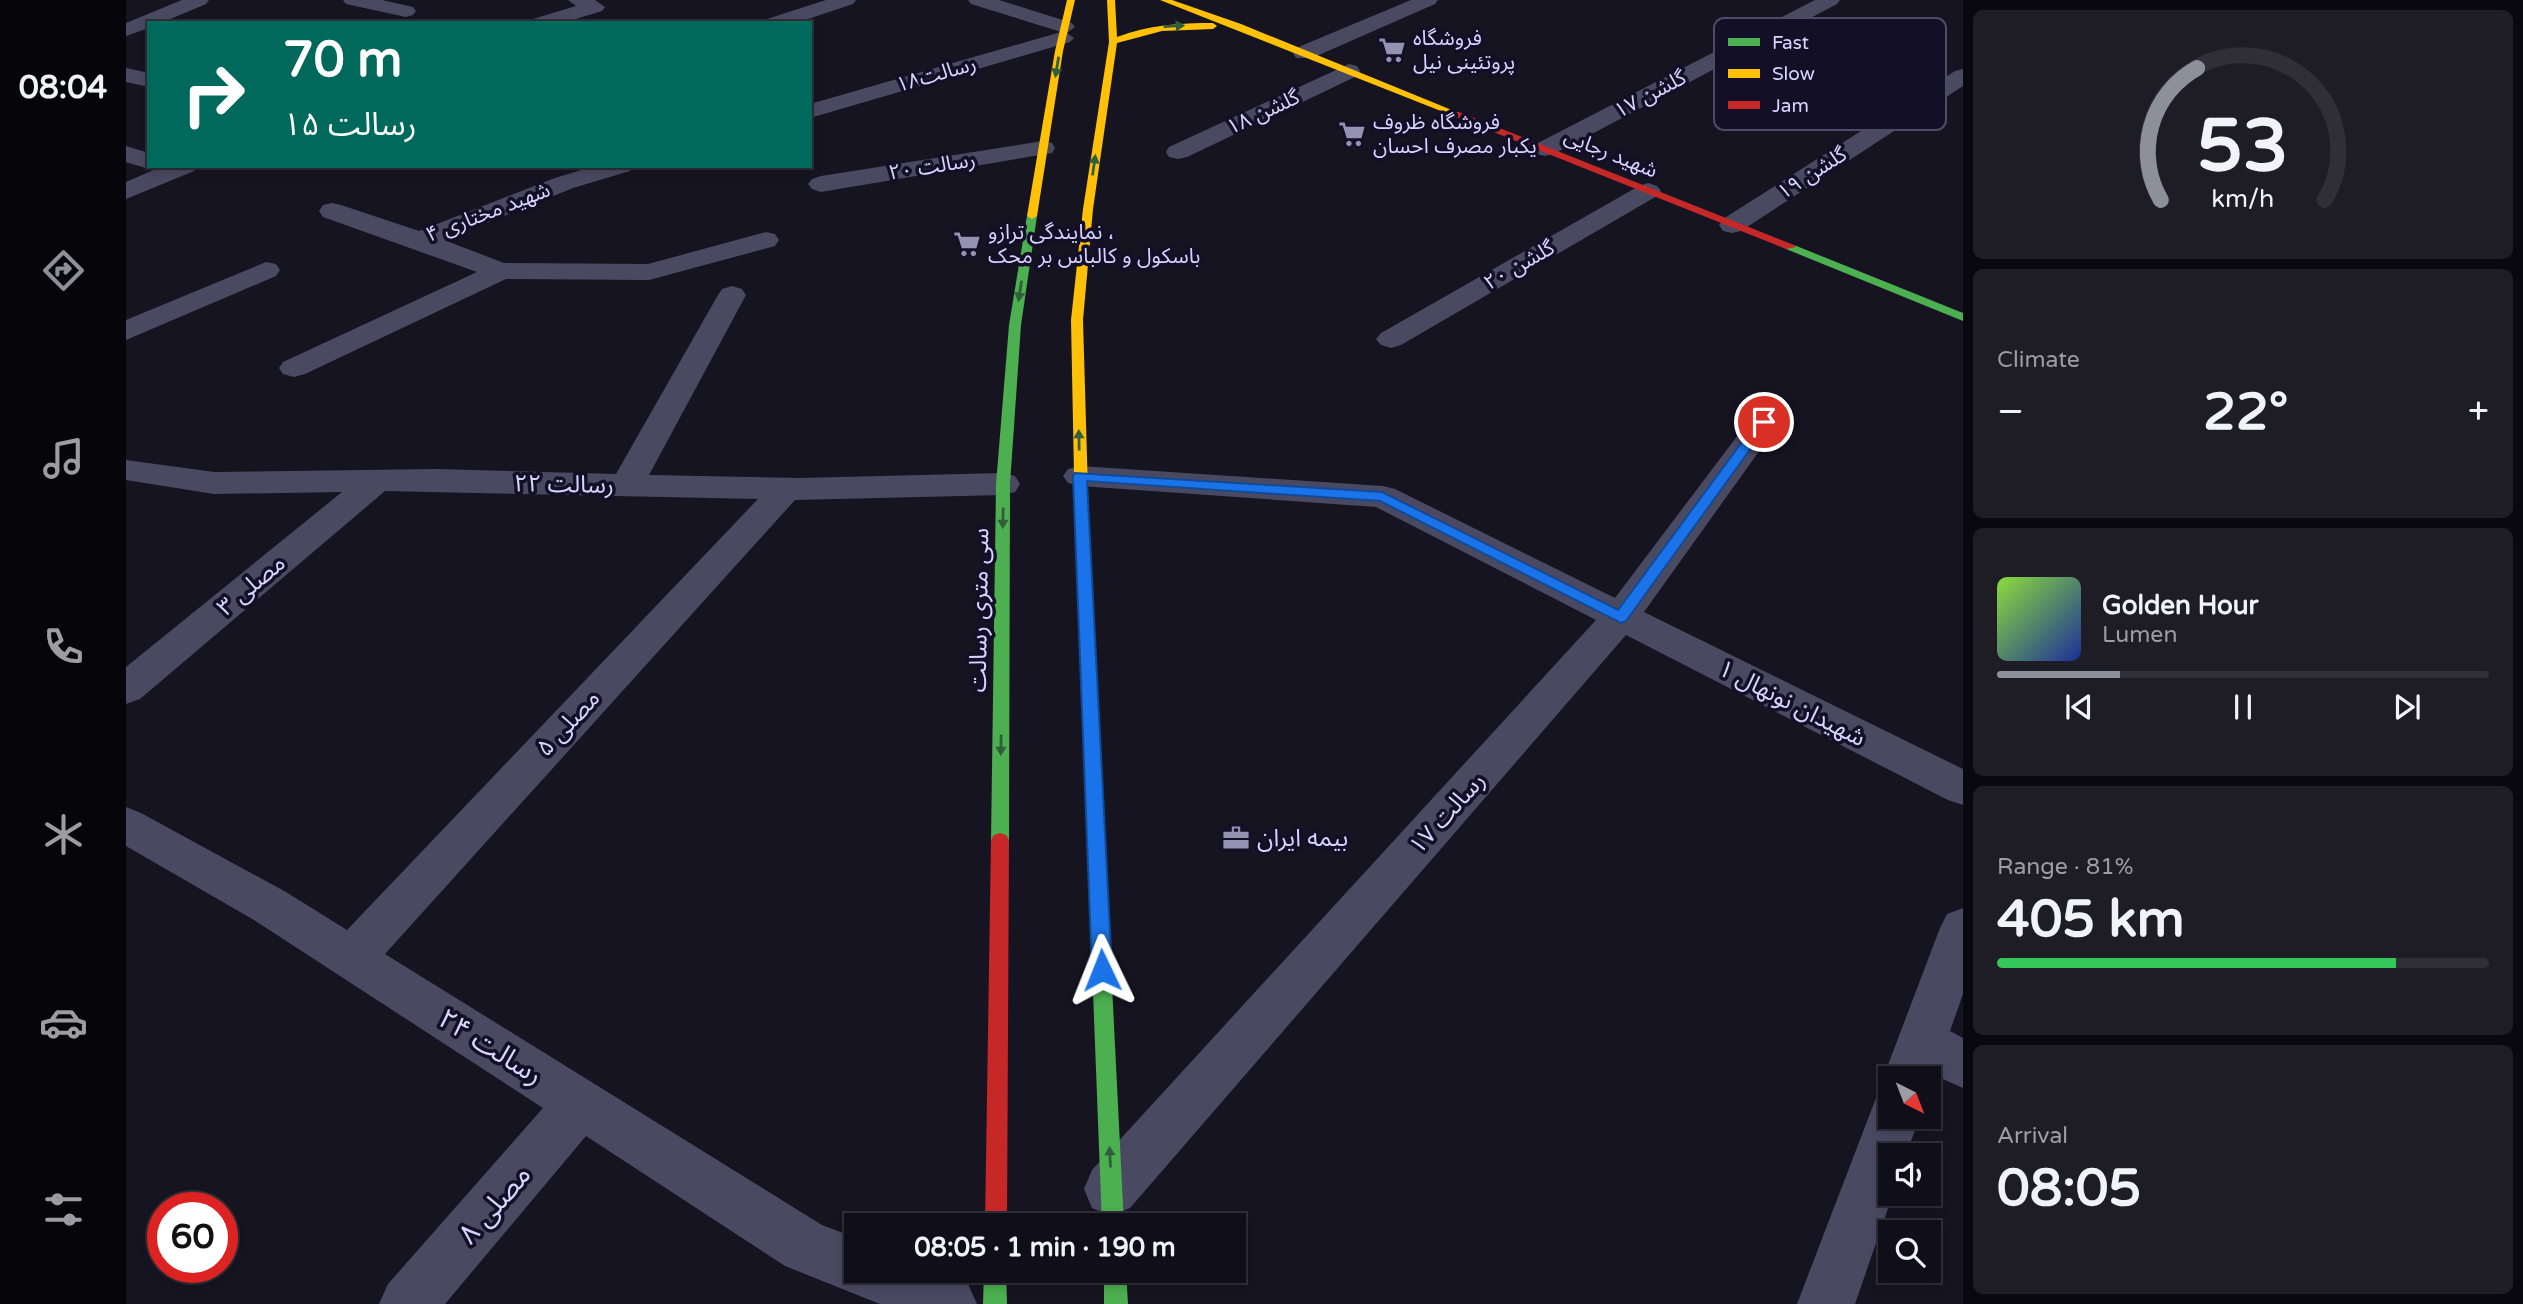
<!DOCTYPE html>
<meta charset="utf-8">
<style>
:root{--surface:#100f19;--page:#1e1d26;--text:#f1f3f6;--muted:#9c9ca2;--line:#302f38;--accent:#8c9099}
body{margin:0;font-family:"Varela Round","Noto Sans Arabic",sans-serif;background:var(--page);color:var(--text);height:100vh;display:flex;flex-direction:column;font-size:26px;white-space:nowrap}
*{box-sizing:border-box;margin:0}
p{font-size:23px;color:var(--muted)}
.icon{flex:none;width:38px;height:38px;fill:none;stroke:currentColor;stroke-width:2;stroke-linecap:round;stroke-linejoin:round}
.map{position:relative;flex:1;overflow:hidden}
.details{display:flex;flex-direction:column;gap:10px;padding:10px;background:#09080e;width:560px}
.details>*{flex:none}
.top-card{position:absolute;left:21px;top:21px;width:665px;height:147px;border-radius:0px;box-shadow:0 4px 10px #0003,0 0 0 2px var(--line);background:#00695c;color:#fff;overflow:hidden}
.needle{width:46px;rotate:138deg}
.fabs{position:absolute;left:1752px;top:1066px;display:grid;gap:14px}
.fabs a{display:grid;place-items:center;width:63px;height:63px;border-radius:0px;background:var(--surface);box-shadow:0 4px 10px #0003,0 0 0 2px var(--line);font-size:35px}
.speed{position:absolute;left:21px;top:1192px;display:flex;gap:14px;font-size:35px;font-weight:700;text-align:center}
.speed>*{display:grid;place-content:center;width:91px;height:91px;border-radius:50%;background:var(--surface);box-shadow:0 4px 10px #0003,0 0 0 2px var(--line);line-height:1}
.speed .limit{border:10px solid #d22;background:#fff;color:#111}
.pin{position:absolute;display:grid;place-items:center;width:60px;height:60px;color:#fff;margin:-30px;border:4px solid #fff;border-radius:50%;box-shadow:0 2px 7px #0007}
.me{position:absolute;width:77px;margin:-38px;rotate:358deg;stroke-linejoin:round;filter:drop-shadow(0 0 5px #0008)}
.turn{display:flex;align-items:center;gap:24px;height:147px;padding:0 21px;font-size:32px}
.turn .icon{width:91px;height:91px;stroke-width:2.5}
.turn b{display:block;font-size:49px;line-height:60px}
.big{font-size:52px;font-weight:700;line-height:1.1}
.details .card{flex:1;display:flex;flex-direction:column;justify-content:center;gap:10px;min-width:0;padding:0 24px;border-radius:10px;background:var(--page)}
.details .dial{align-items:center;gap:0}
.dial svg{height:182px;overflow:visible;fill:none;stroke:var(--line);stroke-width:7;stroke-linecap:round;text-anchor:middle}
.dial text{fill:var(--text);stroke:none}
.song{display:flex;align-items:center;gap:21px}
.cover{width:84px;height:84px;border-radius:10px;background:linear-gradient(135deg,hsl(90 70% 55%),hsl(230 70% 35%))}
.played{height:7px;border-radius:4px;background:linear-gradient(90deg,var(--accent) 25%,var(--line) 25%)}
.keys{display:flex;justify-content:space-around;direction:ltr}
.heat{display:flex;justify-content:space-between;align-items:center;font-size:38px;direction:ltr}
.charge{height:10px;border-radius:5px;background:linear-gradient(90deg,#34c759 81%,var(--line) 0)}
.trip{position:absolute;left:718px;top:1213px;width:402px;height:70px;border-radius:0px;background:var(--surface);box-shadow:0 4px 10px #0003,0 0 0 2px var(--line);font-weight:700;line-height:70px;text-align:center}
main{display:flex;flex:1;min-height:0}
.tab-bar{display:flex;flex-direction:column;width:126px;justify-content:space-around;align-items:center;background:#06060a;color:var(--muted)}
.tab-bar .icon{width:49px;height:49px}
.tab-bar .selected{color:var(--accent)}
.tab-bar b{font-size:32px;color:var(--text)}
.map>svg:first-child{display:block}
</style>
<main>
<nav class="tab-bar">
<b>08:04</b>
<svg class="icon selected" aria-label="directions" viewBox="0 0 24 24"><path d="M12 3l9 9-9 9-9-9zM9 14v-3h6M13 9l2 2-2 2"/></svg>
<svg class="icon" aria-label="music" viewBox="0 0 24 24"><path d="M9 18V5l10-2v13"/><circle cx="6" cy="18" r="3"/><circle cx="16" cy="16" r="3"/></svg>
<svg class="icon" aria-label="phone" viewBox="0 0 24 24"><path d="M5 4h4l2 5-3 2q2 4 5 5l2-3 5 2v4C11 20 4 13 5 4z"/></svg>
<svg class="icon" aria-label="climate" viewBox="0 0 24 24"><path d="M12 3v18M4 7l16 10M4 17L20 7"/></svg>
<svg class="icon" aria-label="car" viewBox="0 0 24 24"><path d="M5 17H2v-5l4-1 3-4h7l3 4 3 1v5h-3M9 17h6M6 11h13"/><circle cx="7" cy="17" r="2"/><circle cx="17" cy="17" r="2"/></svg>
<svg class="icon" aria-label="filters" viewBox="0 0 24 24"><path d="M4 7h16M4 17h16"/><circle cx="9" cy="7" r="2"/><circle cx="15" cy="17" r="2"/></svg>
</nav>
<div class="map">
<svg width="1837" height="1304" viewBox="0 0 1837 1304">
<rect width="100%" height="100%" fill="#161421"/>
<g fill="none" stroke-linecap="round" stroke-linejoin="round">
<!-- street -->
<path fill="#4a4962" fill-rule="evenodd" d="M56,0H83L80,4L35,23H23V28L0,36V23Z
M217,0H256L287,7L290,11L287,15L280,17L220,4Z
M442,0H469L479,7L476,11L437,23H404L407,19L450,6Z
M700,0H730L727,4L670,23H638L641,19Z
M842,0H873L946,23L949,27L941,33L948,38L944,42L684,118V104L935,32L845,4Z
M1285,0H1312L1309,4L1186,58H1170L1167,53L1170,48Z
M1689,0H1714L1711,4L1428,154L1419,156L1410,154L1407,149L1410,144Z
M1223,64L1231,66L1234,71L1231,76L1061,157L1052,159L1043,157L1040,152L1043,147Z
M0,68L23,73V87L0,82Z
M1837,69V86L1615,231L1606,233L1597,231L1593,225L1597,219L1829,71Z
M917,141L926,143L929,148L926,153L695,192L686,189L682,184L686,179L695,176Z
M0,146L23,153V166H32L23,169L0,162Z
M37,166H71L68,171L0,199V182Z
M468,166H507L504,171L447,188L318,240L378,263L522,264L640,232L649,234L653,240L649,246L523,280L380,279L179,374L168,377L157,374L153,368L157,362L351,272L197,217L193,211L197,205L206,203L215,205L293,231L429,178Z
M1522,183L1531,186L1535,191L1531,196L1275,345L1265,348L1255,345L1250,339L1255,333L1513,186Z
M140,262L150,264L154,270L150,276L0,340V320Z
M606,286L616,289L620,295L523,475L674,478L877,473L889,476L894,484L889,492L877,495L669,500L259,954L696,1225L730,1238V1270H810L842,1284L851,1304H754L659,1266L460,1136L319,1304H253L262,1284L417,1108L128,920L0,846V807L15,813L160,892L221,930L632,499L259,491L14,699L0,704V667L216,492L88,494L0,480V460L88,472L310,469L490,474L592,295L596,289Z
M1638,412L1649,415L1654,422L1518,612L1837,769V805L1822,800L1500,635L1004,1208L985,1216L966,1208L958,1189L966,1170L1470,620L1250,507L954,486L942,483L937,476L942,469L954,466L1257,486L1269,489L1489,598L1627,415Z
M1837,908V994L1824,1031L1837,1038V1088L1808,1075L1802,1089V1078H1764V1116H1794L1780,1155H1764V1194H1767L1729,1304H1671L1750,1098L1763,1093L1757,1078L1814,928L1821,914Z"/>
<!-- fast -->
<path fill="#4caf50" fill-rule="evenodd" d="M906,213L911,216L895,325L884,484L883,840L880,845L874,847L868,845L865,840L870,484L883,325L901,216Z
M1660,245H1668L1837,313V321L1660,249Z
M956,521L963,526L998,1225H976L949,526Z
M858,1270H880L881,1304H857Z
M978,1270H1000L1002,1304H978Z"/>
<!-- slow -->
<path fill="#ffc107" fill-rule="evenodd" d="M941,0H949L937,51L911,216L906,219L901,216L929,51Z
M981,0H989L991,37C1022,25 1054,23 1087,23L1091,26L1087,29L1036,31L991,43L967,209L957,320L963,526L956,531L949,526L945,320L957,209L983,42Z
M1034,0H1046L1115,24L1338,115L1330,117Z"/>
<!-- jam -->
<path fill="#c62828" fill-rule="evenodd" d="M1333,112L1668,245L1670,247L1660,249L1330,117V113Z
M874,833L880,835L883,840L881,1225H859L865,840L868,835Z"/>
</g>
<!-- one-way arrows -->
<defs><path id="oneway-solid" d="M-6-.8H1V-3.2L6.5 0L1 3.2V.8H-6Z" transform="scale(1.75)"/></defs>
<g fill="#305f3b">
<use href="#oneway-solid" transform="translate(1048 26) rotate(-3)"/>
<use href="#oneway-solid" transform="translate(931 67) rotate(99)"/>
<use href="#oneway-solid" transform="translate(968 165) rotate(-82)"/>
<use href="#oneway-solid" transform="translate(894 291) rotate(99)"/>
<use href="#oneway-solid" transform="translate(953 440) rotate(-91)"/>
<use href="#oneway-solid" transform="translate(877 518) rotate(91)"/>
<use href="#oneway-solid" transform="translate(875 745) rotate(91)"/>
<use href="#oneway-solid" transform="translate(984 1157) rotate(-93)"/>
</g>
<!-- route -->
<path fill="#1a73e8" stroke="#114b97" stroke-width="2" d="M1638,418L1644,422L1500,621L1495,623L1254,501L961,481L986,970L983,976L976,979L969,976L966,970L947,476L949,473L1256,492L1492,610L1633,419Z"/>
<!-- icons -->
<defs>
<g id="supermarket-bare" transform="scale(2.1)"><path d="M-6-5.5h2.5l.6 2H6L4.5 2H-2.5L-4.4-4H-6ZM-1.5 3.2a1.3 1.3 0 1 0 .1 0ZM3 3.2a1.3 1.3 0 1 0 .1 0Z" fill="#9591b1" stroke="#130f26" stroke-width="2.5" paint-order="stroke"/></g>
<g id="office-bare" transform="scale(2.1)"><path d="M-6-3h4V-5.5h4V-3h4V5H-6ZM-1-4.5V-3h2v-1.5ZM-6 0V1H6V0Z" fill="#9591b1" stroke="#130f26" stroke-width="2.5" paint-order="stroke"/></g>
</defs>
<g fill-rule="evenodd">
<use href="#supermarket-bare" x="1266" y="50"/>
<use href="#supermarket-bare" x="1226" y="134"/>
<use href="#supermarket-bare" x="841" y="244"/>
<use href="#office-bare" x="1110" y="838"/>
</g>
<g text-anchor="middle" stroke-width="7" stroke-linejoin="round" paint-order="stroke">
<!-- far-poi labels -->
<g font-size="21" fill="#d9d4ff" stroke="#130f26" text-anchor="start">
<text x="1287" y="45">فروشگاه<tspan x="1287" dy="24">پروتئینی نیل</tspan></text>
<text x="1247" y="129">فروشگاه ظروف<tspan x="1247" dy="24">یکبار مصرف احسان</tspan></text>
<text x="862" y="239">نمایندگی ترازو ،<tspan x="862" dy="24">باسکول و کالباس بر محک</tspan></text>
</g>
<!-- far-street labels -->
<g font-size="21" fill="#d9d4ff" stroke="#130f26">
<text transform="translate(810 74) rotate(-16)" y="7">رسالت۱۸</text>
<text transform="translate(1524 94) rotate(-28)" y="7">گلشن ۱۷</text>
<text transform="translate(1137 112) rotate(-25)" y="7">۱۸ گلشن</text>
<text transform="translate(1485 153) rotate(22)" y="7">شهید رجایی</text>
<text transform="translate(806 166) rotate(-9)" y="7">۲۰ رسالت</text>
<text transform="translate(1686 173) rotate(-33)" y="7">۱۹ گلشن</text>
<text transform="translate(362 212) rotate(-21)" y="7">۴ شهید مختاری</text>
<text transform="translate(1393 265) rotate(-30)" y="7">۲۰ گلشن</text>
</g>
<!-- street labels -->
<g font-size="24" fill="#d9d4ff" stroke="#130f26">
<text transform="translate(438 484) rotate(1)" y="8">۲۲ رسالت</text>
<text transform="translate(125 585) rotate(-40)" y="8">۳ مصلی</text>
<text transform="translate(853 610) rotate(-89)" y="8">سی متری رسالت</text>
<text transform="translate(1666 703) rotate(27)" y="8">۱ شهیدان نونهال</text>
<text transform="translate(442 723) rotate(-47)" y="8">۵ مصلی</text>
<text transform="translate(1321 813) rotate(-48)" y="8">۱۷ رسالت</text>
</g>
<!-- poi labels -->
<g font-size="24" fill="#d9d4ff" stroke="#130f26" text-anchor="start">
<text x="1131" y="846">بیمه ایران</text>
</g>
<!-- near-street labels -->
<g font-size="28" fill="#d9d4ff" stroke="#130f26">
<text transform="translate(365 1046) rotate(32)" y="10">۲۴ رسالت</text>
<text transform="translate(368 1204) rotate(-49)" y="10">۸ مصلی</text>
</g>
</g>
<!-- legend -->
<rect x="1588" y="18" width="232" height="112" rx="10" fill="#130f26" stroke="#4e4a67" stroke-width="2"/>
<rect x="1602" y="38" width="32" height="8" fill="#4caf50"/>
<rect x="1602" y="69" width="32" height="9" fill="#ffc107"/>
<rect x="1602" y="101" width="32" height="8" fill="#c62828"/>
<g font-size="19" fill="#d9d4ff">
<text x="1646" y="49">Fast</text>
<text x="1646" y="80">Slow</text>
<text x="1646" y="112">Jam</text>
</g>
</svg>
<div class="fabs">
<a><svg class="needle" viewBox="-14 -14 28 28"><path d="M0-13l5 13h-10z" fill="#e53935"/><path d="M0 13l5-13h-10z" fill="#9c9ca2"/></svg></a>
<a><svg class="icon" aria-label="sound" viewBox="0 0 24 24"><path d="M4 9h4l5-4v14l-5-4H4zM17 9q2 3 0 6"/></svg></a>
<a><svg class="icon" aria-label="search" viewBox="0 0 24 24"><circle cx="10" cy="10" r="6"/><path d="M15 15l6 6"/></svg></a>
</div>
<div class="speed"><div class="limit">60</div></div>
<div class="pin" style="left:1638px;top:422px;background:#d93025"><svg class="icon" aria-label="arrive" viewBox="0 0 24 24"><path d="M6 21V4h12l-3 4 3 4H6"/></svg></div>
<svg class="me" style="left:976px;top:970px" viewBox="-20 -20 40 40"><path d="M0-17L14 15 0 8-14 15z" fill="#1a73e8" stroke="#fff" stroke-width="4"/></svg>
<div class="trip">08:05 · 1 min · 190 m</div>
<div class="top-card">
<div class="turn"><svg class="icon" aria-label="right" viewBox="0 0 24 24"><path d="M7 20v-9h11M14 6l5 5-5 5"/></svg><div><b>70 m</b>۱۵ رسالت</div></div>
</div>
</div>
<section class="details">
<div class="card dial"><svg viewBox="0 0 100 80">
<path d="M14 69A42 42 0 1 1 86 69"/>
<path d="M14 69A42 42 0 0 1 30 11" stroke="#8c9099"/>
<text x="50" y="56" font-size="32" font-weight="700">53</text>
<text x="50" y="72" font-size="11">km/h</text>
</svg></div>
<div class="card"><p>Climate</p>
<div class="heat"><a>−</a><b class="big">22°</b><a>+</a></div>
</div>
<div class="card">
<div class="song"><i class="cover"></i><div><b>Golden Hour</b><p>Lumen</p></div></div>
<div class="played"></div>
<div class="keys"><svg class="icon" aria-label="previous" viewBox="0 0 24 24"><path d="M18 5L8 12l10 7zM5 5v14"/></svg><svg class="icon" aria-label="pause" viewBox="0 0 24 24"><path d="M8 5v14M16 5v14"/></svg><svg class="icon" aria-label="next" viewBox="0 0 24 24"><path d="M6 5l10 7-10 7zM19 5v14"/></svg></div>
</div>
<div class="card"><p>Range · 81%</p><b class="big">405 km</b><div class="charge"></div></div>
<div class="card"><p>Arrival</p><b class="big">08:05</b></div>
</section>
</main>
